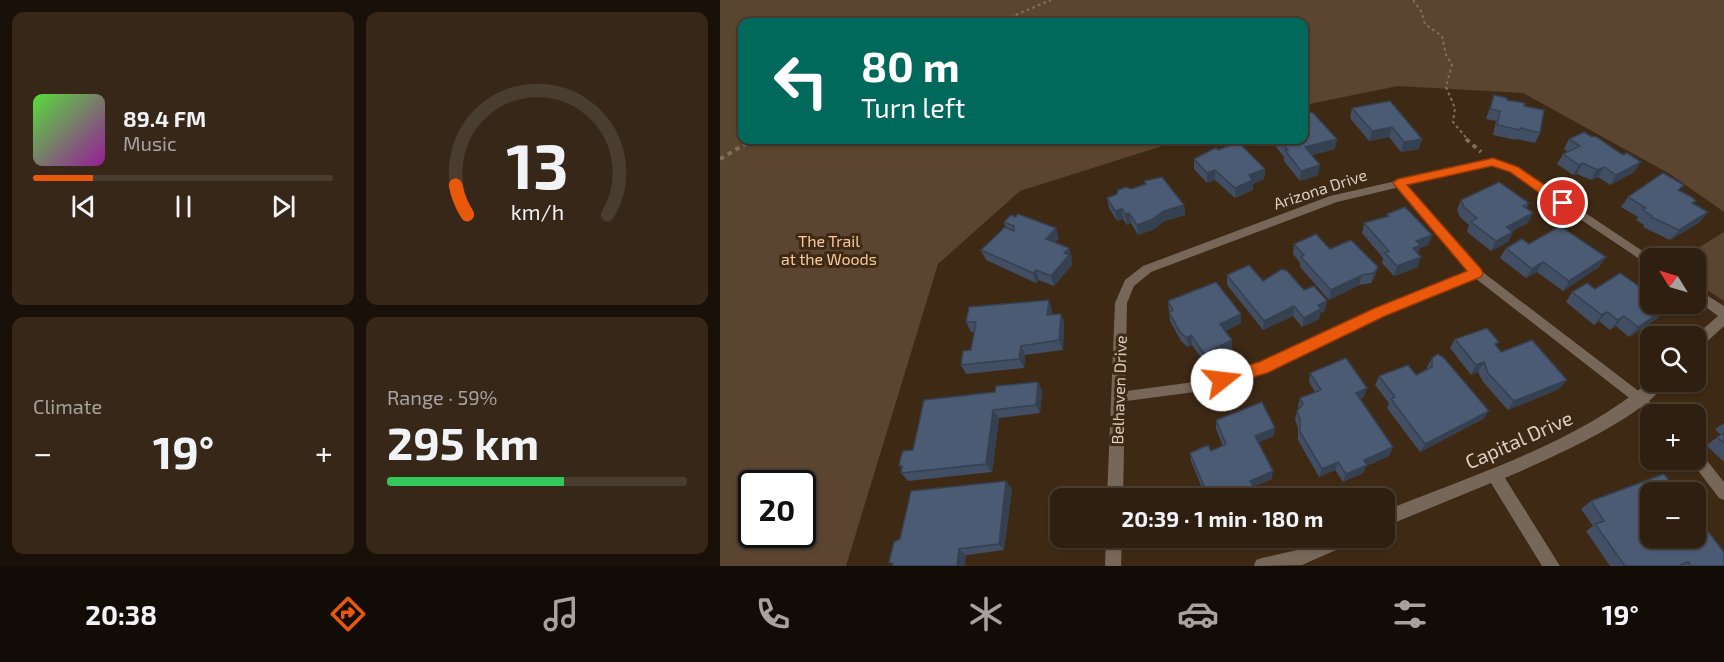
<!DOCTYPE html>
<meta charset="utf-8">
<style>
:root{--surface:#2e1f10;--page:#362719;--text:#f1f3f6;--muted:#a7a29f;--line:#493d30;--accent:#ea580c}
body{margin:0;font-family:"Exo 2",sans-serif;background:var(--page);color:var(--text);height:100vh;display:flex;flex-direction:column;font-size:22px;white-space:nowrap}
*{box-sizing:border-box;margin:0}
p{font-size:20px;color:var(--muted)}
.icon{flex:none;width:33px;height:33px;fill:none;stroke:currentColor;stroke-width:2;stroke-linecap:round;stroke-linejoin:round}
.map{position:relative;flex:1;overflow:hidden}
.panel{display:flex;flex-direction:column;gap:12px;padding:12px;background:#191109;width:720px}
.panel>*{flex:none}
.banner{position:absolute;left:18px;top:18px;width:570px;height:126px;border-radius:12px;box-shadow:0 2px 4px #0004,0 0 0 2px var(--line);background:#00695c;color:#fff;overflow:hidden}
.needle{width:39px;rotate:307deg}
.controls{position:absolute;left:920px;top:248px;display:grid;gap:12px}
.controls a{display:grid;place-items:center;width:66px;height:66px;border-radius:12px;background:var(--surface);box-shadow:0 2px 4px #0004,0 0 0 2px var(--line);font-size:30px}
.speed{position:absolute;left:18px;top:470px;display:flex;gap:12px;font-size:30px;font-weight:700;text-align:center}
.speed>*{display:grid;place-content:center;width:78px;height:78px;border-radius:50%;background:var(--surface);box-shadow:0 2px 4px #0004,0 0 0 2px var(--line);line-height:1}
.speed .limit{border:3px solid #111;border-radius:9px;background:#fff;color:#111}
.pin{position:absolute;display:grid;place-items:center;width:51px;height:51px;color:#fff;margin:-26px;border:3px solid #fff;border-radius:50%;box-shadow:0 2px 6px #0007}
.me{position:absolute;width:66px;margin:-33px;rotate:74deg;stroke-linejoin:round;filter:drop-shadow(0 0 4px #0008)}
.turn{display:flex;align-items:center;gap:21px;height:126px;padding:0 24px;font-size:27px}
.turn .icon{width:78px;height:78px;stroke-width:2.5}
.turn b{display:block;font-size:42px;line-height:51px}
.big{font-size:45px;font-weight:700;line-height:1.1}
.panel .widget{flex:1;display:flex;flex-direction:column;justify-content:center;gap:9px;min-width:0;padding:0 21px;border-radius:12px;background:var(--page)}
.panel .dial{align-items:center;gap:0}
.dial svg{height:156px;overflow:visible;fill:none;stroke:var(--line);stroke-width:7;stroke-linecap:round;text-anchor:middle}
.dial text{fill:var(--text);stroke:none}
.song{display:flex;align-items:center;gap:18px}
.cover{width:72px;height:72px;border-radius:9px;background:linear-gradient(135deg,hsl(110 70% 55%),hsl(300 70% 35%))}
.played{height:6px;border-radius:3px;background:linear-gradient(90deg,var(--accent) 20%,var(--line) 20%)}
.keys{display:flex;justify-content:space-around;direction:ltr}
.heat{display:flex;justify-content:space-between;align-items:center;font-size:33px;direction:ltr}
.charge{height:9px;border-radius:4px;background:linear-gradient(90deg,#34c759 59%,var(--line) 0)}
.panel .tiles{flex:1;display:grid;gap:12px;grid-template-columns:repeat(2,1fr)}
.trip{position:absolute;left:330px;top:488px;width:345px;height:60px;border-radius:12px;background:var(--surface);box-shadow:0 2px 4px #0004,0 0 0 2px var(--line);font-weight:700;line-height:60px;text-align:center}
.dock{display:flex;height:96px;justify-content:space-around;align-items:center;background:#120c06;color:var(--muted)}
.dock .icon{width:42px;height:42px}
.dock .selected{color:var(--accent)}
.dock b{font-size:27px;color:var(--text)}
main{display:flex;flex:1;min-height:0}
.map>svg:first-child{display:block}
</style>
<main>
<section class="panel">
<div class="tiles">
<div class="widget">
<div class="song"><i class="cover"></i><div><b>89.4 FM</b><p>Music</p></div></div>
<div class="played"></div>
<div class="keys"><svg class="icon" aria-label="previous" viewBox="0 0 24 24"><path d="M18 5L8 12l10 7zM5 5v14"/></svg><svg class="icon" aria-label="pause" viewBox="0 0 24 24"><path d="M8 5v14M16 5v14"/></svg><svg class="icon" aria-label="next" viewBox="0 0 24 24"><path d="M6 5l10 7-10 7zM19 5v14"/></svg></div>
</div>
<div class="widget dial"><svg viewBox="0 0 100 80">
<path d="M14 69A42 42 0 1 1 86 69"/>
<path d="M14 69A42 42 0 0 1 8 54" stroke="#ea580c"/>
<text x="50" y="56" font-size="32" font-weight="700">13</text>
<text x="50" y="72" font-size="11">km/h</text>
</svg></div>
<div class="widget"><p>Climate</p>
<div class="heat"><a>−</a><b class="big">19°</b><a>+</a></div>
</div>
<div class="widget"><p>Range · 59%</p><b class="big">295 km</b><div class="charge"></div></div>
</div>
</section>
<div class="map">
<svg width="1004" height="566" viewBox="0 0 1004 566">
<rect width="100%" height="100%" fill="#3e2915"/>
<!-- green -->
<path fill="#5b4530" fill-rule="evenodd" d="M0,0H1004V212L950,174L803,93L678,86L584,105V22H22V140H461L300,191L218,264L126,566H0ZM32,483H82V534H32Z
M1004,232V301L975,282V258H962Z"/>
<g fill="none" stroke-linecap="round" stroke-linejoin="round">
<!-- path-far1 -->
<path stroke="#806e5d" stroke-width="2" stroke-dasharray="3 3" stroke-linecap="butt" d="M693,0L701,11L705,24L722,36L726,55L732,64L726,87L735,108L733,122L748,140
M279,22L331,0"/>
<!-- path -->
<path stroke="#806e5d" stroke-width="4" stroke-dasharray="4.5 4.5" stroke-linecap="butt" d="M746,139L761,152
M0,159L32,140"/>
<!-- service -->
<path fill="#776758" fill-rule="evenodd" d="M678,179L681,180L760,270L925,396L941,414H930V417L917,404L755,278L681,308L542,373L482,391L399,402L395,401L393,397L395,393L399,392L482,381L539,364L673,302L749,272L675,184L673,182L675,180Z
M975,450L980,452L1004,482V500L999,498L970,460V459H975Z"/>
<!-- minor -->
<path fill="#776758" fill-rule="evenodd" d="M773,159L798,168L933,258H930V266L790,172L772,165L617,202L431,272L414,286L407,303L403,498H387L395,303L405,280L423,266L610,196Z
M975,288L1004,306V326L980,348L975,349V336L998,316L975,299Z
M930,381H946C929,416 822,462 785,478L840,566H822L771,483L664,527V511C755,474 855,444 930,381Z
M386,537H402L401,566H385Z
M608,537H634L632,543L582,565L534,566L536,560L542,558L581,549Z"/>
</g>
<!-- wall -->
<path fill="#414e64" d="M774,95L804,106L820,133L815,143L797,139L796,140L773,135L776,121L766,119Z
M670,101L699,149L681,152L669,137L649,141L630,118L632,108Z
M849,139L914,172L890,185L878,177L871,180L857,174L853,175L837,164L843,154L848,152L844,149Z
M553,140H584L615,149L592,155L598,175L580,181L564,161V157L553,143Z
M498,150L545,169L544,179L533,184V190L515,198L495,180L487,183L474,169V159Z
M424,181L464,205L465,215L445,221L432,230L418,235L411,223L407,225L403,219L397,221L389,208L387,198L425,184Z
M960,191L973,204L980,222L950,240L923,227L924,225L916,220L918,217L901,207L908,197Z
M741,200L809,203L806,208L808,223L792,231L793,232L788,242L771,251L747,232L749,225L740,217L737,210Z
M667,214L712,235L708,245L700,248L698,253V267L674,276L662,263L663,258L642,233L644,223L666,217Z
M284,222L339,238L335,242L352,258L351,259L352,265L334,286L319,280L316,283L266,260L261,250L286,228Z
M631,240L655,277L651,283L639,285L609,300L580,267V263L573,254L574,244L610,249Z
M809,244L886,257L879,267L843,291L817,272L806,278L780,258L786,248Z
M507,275L543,281L584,290L605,311L600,313L599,319L582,327L573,316L543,330L507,285Z
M875,289L948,307L939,317L909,337L896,326L890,330L879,321L874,325L846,302L852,292Z
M448,301L521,323L505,331L512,340V349L485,363L472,345L468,347L461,341L450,321Z
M332,310V315L341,314L344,323L343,350L305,355L304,368L246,374L241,365L251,350L254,332H251L246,322Z
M735,339L776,346L781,352L847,380L839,389L788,410L763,382L758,372L751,375L730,348Z
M712,358L769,411L763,419L700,452L667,408L669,403L655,385L659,376L696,375L707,369V367Z
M590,373L644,397L640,399L673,447L669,456L646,466L643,473L623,482L615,470L599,477L578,440V428L575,419L577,411L579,408L578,407L580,398L595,392L589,382Z
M318,382L322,391L320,413L279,418L272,472L188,481L181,473L182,468L179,466L275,392Z
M496,420L554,436L539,442L552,479L532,487V494L526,497V498H486L471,461L470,453L491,451L503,446L496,429Z
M1004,423V462L986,445L1001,435L995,429Z
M286,481L292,489L284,550L173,565L169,562Z
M871,501L1004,566H890L866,531L873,526L861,509Z"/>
<!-- shaded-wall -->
<path fill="#354051" d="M672,127L669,137L649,141L652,131Z
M617,139L615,149L584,157L585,147Z
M702,139L699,149L681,152L684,142Z
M921,162L914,172L890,185L896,175Z
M863,163L857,174L853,175L859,165Z
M600,165L598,175L580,181L581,171Z
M884,167L878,177L871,180L877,170Z
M545,169L544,179L533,184V190L515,198V188L529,175Z
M495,170V180L487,183V173Z
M464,205L465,215L445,221L432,230L418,235L417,225L444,211Z
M402,209L403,219L397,221L395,211Z
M988,212L980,222L950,240L959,230Z
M409,213L411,223L407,225L405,214Z
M813,213L808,223L781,237L786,227Z
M336,228L339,238L329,249L326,239Z
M793,232L788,242L771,251L776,241Z
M712,235L708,245L700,248L697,255L690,258L696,241Z
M349,248L352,258L351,259L352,265L334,286L331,276L344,253Z
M701,257L698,267L674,276L677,266Z
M886,257L879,267L843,291L849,281Z
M823,262L817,272L806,278L812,269Z
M658,267L655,277L651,283L654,273Z
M316,270L319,280L316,283L313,273Z
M642,275L639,285L609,300L611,290Z
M329,300L332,310L331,325L327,315Z
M607,301L605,311L600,313L599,319L582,327L584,318L598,305Z
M574,306L573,316L543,330L544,321Z
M948,307L939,317L909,337L918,327Z
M887,312L879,321L874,325L882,315Z
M341,314L344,323L343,350L339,340Z
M521,314V323L500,334V324Z
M904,316L896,326L890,330L898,320Z
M471,335L472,345L468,347L467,338Z
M512,340V349L485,363L484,354Z
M301,346L305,355L304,368L299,359Z
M764,362L758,372L751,375L756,365Z
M847,380L839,389L788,410L794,401Z
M318,382L322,391L320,413L316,405Z
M647,388L644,397L633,402L636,393Z
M273,410L279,418L272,472L266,464Z
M769,411L763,419L700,452L705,444Z
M555,428L554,436L535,444V436Z
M673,447L669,456L646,466L643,473L623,482L626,474L644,460Z
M618,462L615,470L599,477L602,469Z
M553,471L552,479L532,487V494L523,498V491L530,481Z
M286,481L292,489L284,550L279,544Z
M239,549L246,555L245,566H237Z"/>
<!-- building -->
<path fill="#4c5b74" stroke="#354051" stroke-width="1.5" d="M774,95L787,98V100L805,103L804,106L824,110L820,133L801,128L800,130L777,125L780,111L770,109Z
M670,101L702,139L684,142L672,127L652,131L632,108Z
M592,112L617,139L585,147L600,165L581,171L565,150H568L560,140H584V114Z
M864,132L872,137L875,136L903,155L907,153L921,162L896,175L884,167L877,170L863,163L859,165L843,154L860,146L849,139Z
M518,142L545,169L529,175L533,180L515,188L495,170L487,173L474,159L491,150L496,148L498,150Z
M943,173L964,185L958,190L972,197L976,201L972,203L988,212L959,230L931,217L932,216L923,210L926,208L908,197Z
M442,177L464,205L444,211L431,220L417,225L409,213L405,214L402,209L395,211L387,198L397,194L398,190L406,187L411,189L426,184L424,181Z
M779,182L809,203L803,206L813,213L786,227L793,232L776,241L751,222L757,218L744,207L741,200Z
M685,207L712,235L696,241L701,245L693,248L701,257L677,266L665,253L669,251L644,223L669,216L667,214Z
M298,214L336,228L326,239L349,248L344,253L349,255L331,276L316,270L313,273L261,250L285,227L294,231V226L284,222L291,215L295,217Z
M840,226L886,257L849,281L823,262L812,269L786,248L802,239L809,244Z
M596,234L610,249L631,240L658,267L654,273L642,275L611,290L581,257L584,255L574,244Z
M529,265L543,281L562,269L567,271L584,290L594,286L607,301L598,305L601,309L584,318L574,306L544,321L507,275Z
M900,273L930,294V303H942L948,307L918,327L904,316L898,320L887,312L882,315L852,292L867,283L875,289Z
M496,282L521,314L500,324L512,340L484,354L471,335L467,338L460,332L449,312L453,310L448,301Z
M329,300L327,315L341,314L339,340L301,346L299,359L241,365L243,351L251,350L256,322H246L249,307Z
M767,328L779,342L775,344L781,352L812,340L847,380L794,401L768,373L764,362L756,365L735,339Z
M718,354L724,358L769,411L705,444L671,399L675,397L659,376L688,365L696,375L712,367V358Z
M626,358L647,388L636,393L673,447L644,460L647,465L626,474L618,462L602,469L580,432V419L577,411L583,404L580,398L601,390L590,373Z
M318,382L316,405L273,410L266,464L181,473L182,466H179L180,460L183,451L193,450L204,400L275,392L276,386Z
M542,402L555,428L535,436L553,471L530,481L533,486L523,491L526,498H489L470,453L488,445L491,451L506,444L496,420Z
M1004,433V443L997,437Z
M944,474L958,492H930V537H975V515L1004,552V566H971L968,562L958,566H905L875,524L884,521L871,501Z
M286,481L279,544L239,549L237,566H172L173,564L169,562L174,542L180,539L191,491Z"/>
<!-- route -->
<path fill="#ea580c" stroke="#983908" stroke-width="1.5" d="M773,158L798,167L847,200V206H838L790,172L772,166L687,185L761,269L763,273L761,277L665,316L547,373L502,386L496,384L494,380L496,375L539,362L655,308L747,271L673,183L678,179Z"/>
<g text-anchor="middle" stroke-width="6" stroke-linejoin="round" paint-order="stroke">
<!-- street labels -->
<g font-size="16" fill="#dccfc3" stroke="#3e2915">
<text transform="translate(600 189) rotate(-18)" y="6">Arizona Drive</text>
<text transform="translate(399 390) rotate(-88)" y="6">Belhaven Drive</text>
</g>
<!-- park labels -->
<g font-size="16" fill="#f7c99d" stroke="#3e2915">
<text x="109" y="247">The Trail<tspan x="109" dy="18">at the Woods</tspan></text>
</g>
<!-- near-street labels -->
<g font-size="20" fill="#dccfc3" stroke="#3e2915">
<text transform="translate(799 440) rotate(-24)" y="7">Capital Drive</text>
</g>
</g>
</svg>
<div class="controls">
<a><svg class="needle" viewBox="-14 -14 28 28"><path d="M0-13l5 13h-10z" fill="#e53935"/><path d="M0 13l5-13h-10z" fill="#a7a29f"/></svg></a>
<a><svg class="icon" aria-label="search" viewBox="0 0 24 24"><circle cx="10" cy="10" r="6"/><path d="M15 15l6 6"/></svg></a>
<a>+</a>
<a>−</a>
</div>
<div class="speed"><div class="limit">20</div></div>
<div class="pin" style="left:843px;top:203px;background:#d93025"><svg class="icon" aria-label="arrive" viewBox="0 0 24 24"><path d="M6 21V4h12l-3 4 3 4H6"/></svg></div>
<svg class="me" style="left:502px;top:380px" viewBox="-20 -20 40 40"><circle r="19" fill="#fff"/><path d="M0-13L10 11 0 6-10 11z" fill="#ea580c"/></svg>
<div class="trip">20:39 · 1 min · 180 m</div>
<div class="banner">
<div class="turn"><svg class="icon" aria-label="left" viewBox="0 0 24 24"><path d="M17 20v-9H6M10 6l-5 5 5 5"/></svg><div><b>80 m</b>Turn left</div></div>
</div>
</div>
</main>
<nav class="dock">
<b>20:38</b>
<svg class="icon selected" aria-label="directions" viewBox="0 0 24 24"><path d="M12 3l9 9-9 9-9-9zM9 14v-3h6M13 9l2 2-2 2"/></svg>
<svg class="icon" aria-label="music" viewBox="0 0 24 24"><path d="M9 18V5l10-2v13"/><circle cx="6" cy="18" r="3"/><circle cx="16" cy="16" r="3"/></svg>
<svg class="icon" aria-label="phone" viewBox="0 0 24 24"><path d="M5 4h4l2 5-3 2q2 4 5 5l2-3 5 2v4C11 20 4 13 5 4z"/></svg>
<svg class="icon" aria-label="climate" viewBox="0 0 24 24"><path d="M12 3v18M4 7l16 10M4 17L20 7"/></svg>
<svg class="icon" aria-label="car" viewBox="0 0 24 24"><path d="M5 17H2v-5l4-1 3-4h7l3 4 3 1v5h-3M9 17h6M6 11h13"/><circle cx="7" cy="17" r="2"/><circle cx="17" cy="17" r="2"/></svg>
<svg class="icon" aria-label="filters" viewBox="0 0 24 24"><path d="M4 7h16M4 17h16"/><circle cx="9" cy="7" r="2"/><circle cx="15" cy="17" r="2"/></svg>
<b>19°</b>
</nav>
